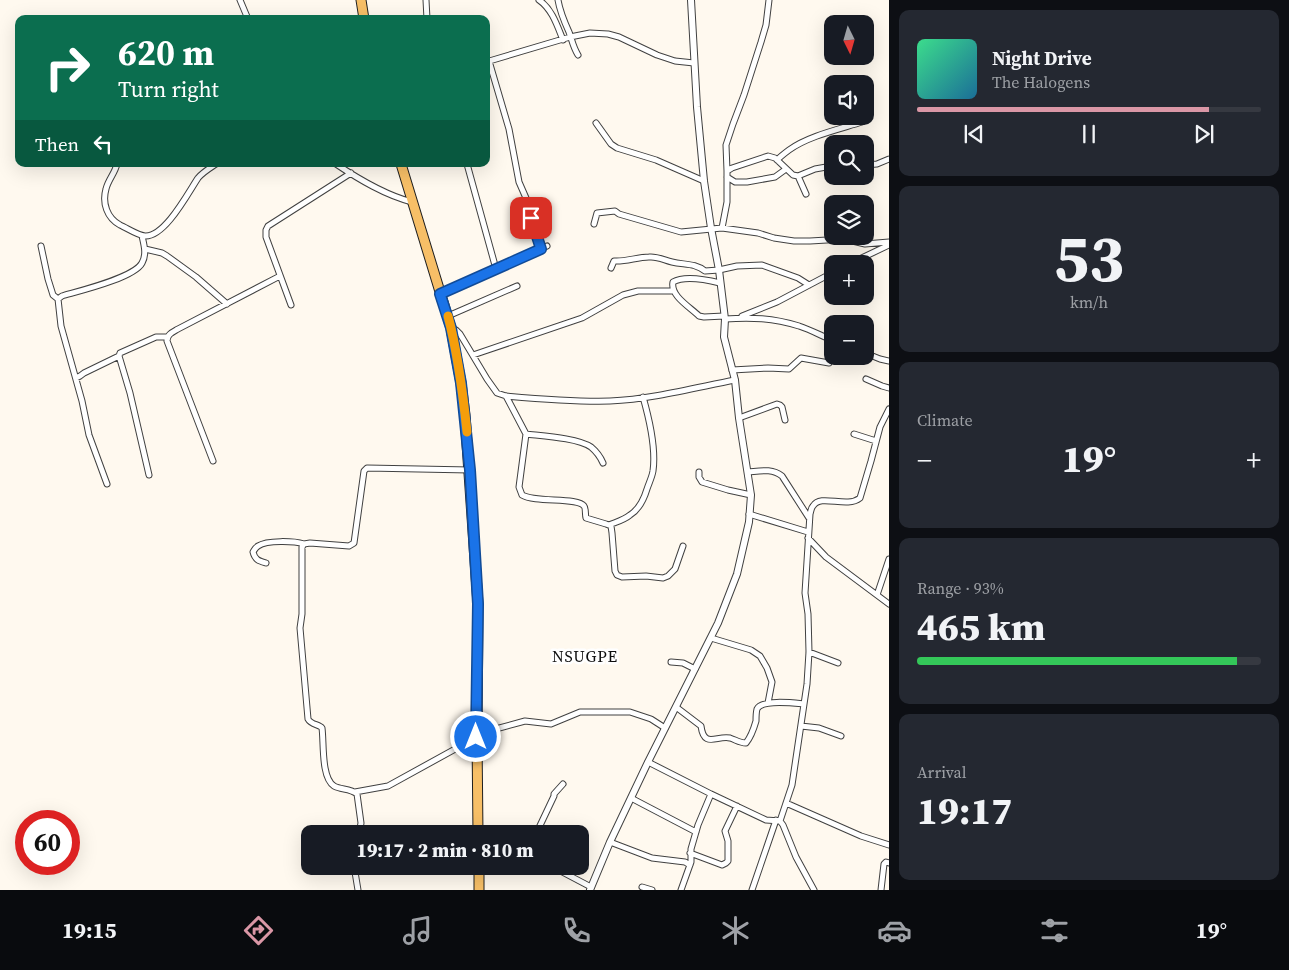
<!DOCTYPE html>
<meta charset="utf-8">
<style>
:root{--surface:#171b24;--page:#242831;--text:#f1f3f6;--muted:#9ea1a6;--line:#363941;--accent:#da97a6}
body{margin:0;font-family:"Source Serif 4",serif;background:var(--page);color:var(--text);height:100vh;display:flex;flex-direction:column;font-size:19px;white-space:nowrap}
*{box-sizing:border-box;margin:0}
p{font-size:16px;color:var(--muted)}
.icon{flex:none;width:28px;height:28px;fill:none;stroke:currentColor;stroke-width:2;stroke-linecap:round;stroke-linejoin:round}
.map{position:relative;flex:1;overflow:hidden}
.details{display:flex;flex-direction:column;gap:10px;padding:10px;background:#0d0f14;width:400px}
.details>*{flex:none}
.banner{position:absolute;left:15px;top:15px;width:475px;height:152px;border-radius:10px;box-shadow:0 5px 20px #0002;background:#0b6e4f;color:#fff;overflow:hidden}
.needle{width:32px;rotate:175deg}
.tools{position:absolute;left:824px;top:15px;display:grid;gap:10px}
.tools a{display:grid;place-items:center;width:50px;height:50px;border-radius:10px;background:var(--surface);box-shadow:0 5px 20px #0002;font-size:25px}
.speed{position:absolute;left:15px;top:810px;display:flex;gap:10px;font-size:25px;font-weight:700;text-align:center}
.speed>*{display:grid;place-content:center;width:65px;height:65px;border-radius:50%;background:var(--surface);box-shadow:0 5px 20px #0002;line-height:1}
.speed .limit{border:8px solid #d22;background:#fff;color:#111}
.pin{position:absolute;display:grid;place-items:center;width:42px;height:42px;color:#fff;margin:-21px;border-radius:10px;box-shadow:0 2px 8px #0006}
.me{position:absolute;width:55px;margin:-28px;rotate:0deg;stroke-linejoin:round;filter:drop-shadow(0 0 4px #0008)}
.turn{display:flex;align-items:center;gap:18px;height:105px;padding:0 20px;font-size:22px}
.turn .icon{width:65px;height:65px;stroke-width:2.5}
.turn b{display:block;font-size:35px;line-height:42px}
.then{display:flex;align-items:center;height:48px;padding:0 20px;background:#0003;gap:10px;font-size:19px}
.big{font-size:38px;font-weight:800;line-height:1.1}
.details .card{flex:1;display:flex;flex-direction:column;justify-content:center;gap:8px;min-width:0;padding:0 18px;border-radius:10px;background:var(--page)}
.details .dial{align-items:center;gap:0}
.dial b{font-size:65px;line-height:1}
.song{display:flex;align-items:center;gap:15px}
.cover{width:60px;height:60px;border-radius:8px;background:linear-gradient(135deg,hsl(150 70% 55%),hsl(200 70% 35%))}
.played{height:5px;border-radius:2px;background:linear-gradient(90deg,var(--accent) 85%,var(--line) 85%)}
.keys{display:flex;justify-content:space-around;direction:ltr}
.heat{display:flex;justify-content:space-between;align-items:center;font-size:28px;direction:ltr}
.charge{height:8px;border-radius:4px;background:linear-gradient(90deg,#34c759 93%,var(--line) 0)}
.trip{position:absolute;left:301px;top:825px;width:288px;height:50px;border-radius:10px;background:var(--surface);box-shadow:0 5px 20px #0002;font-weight:800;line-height:50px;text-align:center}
.tab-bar{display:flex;height:80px;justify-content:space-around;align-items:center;background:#090b0e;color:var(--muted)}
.tab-bar .icon{width:35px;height:35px}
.tab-bar .current{color:var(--accent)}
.tab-bar b{font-size:22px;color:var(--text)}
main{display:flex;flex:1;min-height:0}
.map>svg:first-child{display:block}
</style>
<main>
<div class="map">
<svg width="889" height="890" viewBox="0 0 889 890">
<rect width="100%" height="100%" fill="#fff9ef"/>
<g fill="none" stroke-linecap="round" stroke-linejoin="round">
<!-- minor casing -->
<g stroke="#414141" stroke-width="7">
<path id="minor" d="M240,0L248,19
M426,0L427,19
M539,0C552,9 557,25 563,40
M558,0C560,12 564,21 569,32C572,40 573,47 578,55
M489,61L509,129L519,182L526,198L531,218L541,249
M486,62L570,37L590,33L608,34L619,37L657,55L675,61L694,63
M596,123L611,144L617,148L656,160L704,181
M777,160C781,156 785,153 789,150C808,136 840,129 862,122
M117,164C115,173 108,180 106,189C102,203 107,218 120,225C127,228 137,235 145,236C165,237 188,193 198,178C203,172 210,168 216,164
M336,164C360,180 385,195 412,202
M467,164L496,269
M865,165L877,164L889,159
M727,171L726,145L733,124L744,95L761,42L766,25L769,0
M798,176L806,194
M727,177L735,182H747L775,177L786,169
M594,224L597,213L615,211L619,214L681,232L722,228L758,233L774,238L794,241H810L844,239L865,244L889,242
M722,228L727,202V171L732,168L768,156L775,158L793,175L798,176L815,169L832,166
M41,246L48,279L53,295L58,299
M145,249L162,253L167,256L196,277L227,304
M849,264L889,245
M611,268L614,261C626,262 637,257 649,257C657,256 664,260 672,262C684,265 695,263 705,271L719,270L737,266L762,265L798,278L809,285
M720,283C708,280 685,275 673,282C670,296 690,307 699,316L704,317L724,316
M440,294L547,246
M291,305L266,237V230L268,226L351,173
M448,316L517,286
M742,316L777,302L832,273
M725,319C751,317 773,318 799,326C811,330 822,336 832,340
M451,328L456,330L460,334L487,379L497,393L506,396C540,399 575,402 610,401C652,399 694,388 735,380
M865,353L880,359L889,361
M473,355L582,318L623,295L638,291H674
M119,356L130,393L149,475
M732,370L768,368L789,369L801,358L829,363L832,352
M76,378L80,376L84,373L119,356L120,353L156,337H167
M866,379L882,386L889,388
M506,396L526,434L519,487L522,495C535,503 578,497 584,506C586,508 585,515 586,518L606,524L611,526L612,533L615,571L617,575L622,577L646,576L663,578L668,576L675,569L683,546
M739,418L777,404L780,405L782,407L785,420
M526,434C543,436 578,438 591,447C597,452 600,456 603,463
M854,434L876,441
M213,461L167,341C167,334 173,332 178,329L280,276
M699,472V477L702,482L728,490L751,495
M748,472C760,471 772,468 782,476L809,518
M107,484L89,435L82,401L61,326L58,299L62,296C79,291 134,278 142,263C147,254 144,245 142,236
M749,514L808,532
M609,525C616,522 624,520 630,515C638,510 644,499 647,489C649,483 652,477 653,471C656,450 649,418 643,397
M808,538L826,557L889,604
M266,563C259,561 255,560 253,552C255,549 255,548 258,546C267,540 294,541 304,544
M877,595L889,559
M711,638L751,650L760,656L767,668L772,682L768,703
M809,652L838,663
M671,662L683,663L695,669
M676,707L701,726C704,749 717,735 730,738C736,740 740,743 746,743C750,738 754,728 756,721C756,718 756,713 757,709C762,699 794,703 804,704
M801,726L819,728L841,736
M648,762L711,794L766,820L780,821L783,825L796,857L814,890
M355,792L388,786L477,737L492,730L525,721L551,724L580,712H630L651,719L665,728
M631,798L696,832
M786,803L861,836L889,845
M780,821L792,785L807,684L809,652L808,614L805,593L810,514C811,511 811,508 813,506C821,493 846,509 860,498L871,461L880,427L889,409
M478,829L503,834
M359,834L361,823L357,794C350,788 341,790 334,786C321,778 324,742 322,728C319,724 311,725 308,719L300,628L302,614V547L304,544L310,543L349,546L354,543L364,471L367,468L470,470
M536,834L554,796V794L563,784
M610,842L652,858L685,862L690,865
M690,853L722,865L726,863L728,861V841L725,831L737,806
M354,866L358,890
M551,866L591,887
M642,887L652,890
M681,890L691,862V849L698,825L711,794
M752,890L776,820
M881,890L884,864L886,862L889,863"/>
</g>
<!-- tertiary casing -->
<g stroke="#414141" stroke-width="8">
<path id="tertiary" d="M590,890L610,842L648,762L718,623L737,574L749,522L751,495L739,418L735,380L724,337L725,319L719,270L711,228L704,181L697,107L691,0"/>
</g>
<!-- primary casing -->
<g stroke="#1f1f1f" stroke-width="11">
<path id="primary" d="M361,0L364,19
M401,164L451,328L461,383L465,415L478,604L477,737L478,834
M479,866V890"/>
</g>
<!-- minor -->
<use href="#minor" stroke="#fff" stroke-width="5"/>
<!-- tertiary -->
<use href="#tertiary" stroke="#fff" stroke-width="6"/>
<!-- primary -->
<use href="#primary" stroke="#f7bf67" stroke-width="9"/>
</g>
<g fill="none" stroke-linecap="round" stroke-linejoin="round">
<!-- route casing -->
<g stroke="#114b97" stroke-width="12">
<path id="route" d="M476,737L478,604L470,470L461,383L451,328L440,294L541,249L531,218"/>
</g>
<!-- route -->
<use href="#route" stroke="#1a73e8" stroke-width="9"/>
<!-- slow -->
<path stroke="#f59e0b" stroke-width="9" d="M448,316C458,354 463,394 467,432"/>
</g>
<g text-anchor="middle" stroke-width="5" stroke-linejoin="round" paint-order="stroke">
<!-- quarter labels -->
<g font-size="16" letter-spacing="1" fill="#0e0e0e" stroke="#fff">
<text x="585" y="662">NSUGPE</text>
</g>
</g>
</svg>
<div class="tools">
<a><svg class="needle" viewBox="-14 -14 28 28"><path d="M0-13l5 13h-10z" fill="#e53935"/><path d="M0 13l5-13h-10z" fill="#9ea1a6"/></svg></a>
<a><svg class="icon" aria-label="sound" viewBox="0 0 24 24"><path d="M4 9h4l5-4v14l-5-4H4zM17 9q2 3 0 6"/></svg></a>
<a><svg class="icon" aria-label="search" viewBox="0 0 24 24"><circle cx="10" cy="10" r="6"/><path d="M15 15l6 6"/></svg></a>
<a><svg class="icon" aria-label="layers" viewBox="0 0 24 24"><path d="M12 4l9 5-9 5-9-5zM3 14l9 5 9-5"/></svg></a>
<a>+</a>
<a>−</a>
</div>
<div class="speed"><div class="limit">60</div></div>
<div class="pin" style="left:531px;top:218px;background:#d93025"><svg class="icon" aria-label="arrive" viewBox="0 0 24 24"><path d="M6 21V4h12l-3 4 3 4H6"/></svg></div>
<svg class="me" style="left:476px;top:737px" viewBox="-20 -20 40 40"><circle r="17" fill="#1a73e8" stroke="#fff" stroke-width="3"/><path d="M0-11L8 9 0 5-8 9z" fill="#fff"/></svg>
<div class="trip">19:17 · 2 min · 810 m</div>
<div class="banner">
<div class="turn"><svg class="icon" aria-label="right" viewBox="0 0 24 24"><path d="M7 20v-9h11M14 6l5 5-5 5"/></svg><div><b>620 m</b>Turn right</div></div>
<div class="then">Then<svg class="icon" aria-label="left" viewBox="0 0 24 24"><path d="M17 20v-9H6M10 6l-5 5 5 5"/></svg></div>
</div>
</div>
<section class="details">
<div class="card">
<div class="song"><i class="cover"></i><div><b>Night Drive</b><p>The Halogens</p></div></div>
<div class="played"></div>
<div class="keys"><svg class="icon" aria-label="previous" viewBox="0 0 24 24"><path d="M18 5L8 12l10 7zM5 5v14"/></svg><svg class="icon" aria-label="pause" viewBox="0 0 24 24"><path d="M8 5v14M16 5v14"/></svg><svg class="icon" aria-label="next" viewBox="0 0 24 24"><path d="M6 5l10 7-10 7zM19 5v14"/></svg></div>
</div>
<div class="card dial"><b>53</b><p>km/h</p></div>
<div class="card"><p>Climate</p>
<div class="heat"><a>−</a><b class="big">19°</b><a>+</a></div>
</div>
<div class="card"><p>Range · 93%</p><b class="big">465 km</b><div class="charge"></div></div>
<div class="card"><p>Arrival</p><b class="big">19:17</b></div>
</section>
</main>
<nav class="tab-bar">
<b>19:15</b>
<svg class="icon current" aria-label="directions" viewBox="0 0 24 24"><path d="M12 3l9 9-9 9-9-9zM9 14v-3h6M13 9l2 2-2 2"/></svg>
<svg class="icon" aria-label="music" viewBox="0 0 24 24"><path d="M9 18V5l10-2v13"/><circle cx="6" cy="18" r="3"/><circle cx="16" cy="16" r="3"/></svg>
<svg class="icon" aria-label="phone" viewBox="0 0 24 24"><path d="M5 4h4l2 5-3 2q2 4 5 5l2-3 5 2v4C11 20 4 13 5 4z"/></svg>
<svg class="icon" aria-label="climate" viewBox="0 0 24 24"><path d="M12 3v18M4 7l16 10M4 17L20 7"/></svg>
<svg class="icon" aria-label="car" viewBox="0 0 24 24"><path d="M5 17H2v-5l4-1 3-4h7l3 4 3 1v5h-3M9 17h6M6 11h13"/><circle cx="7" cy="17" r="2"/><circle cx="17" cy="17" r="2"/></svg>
<svg class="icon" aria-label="filters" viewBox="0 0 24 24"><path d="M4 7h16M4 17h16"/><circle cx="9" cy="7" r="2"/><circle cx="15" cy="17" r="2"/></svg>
<b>19°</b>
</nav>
